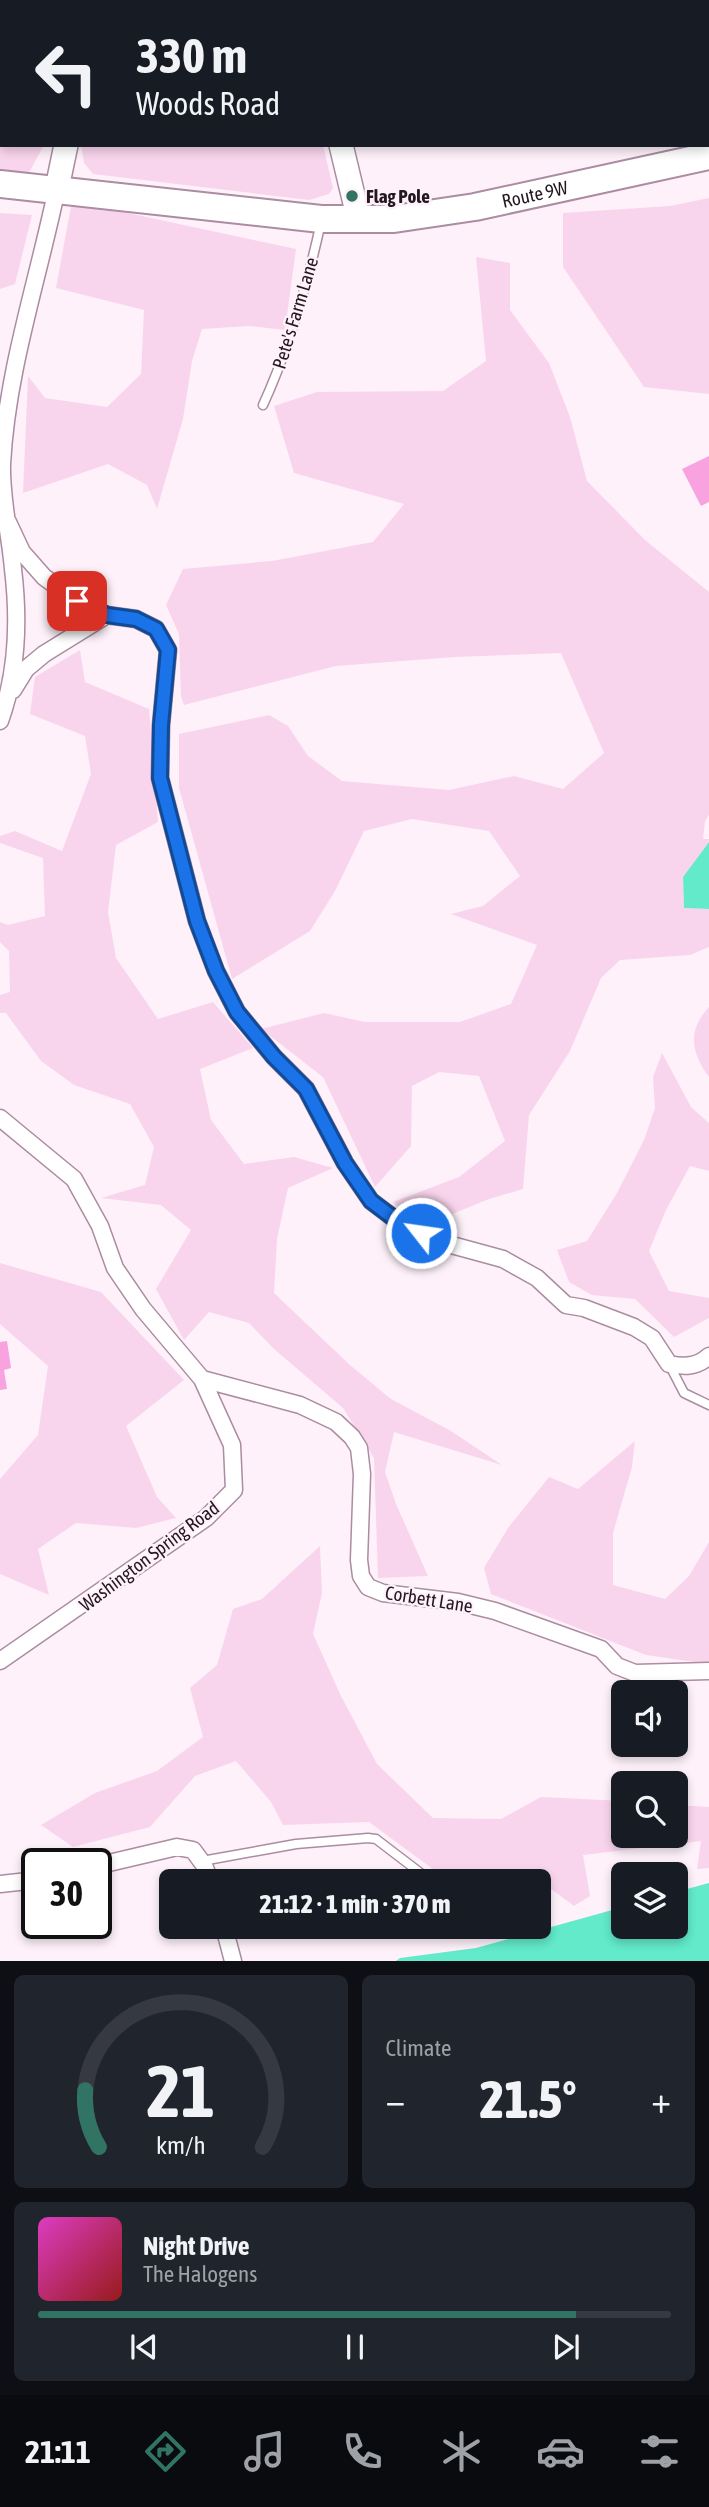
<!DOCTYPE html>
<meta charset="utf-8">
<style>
:root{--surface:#171b24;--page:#20242c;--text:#f1f3f6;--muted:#9ea1a6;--line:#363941;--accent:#327464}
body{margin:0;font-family:"Asap Condensed",sans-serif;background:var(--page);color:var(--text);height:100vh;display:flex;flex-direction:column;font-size:26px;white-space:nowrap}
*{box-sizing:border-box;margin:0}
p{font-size:23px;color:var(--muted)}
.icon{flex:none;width:38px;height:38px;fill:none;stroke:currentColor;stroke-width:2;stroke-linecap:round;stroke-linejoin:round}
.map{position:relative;height:1961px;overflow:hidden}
.panel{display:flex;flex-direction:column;gap:14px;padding:14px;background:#0d0f14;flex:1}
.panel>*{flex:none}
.guide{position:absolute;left:0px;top:0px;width:710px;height:147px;box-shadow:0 4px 10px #0003;background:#171b24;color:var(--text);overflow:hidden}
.tools{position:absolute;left:611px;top:1680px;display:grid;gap:14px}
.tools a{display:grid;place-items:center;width:77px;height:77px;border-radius:10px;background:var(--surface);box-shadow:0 4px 10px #0003;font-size:35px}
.speed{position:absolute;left:21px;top:1848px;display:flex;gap:14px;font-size:35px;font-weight:700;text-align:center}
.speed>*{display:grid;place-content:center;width:91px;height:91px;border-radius:50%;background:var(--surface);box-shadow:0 4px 10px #0003;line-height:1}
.speed .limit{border:4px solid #111;border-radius:10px;background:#fff;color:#111}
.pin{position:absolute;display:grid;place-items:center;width:60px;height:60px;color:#fff;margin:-30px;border-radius:14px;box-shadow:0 4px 10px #0006}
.me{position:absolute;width:77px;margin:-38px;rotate:300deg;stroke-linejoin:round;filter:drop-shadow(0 0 5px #0008)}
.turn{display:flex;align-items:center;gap:24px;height:147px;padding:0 21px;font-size:32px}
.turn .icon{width:91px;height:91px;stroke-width:2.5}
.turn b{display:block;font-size:49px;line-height:60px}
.big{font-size:52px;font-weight:800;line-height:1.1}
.panel .tile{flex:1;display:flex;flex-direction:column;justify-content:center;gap:10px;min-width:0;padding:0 24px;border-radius:10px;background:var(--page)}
.panel .dial{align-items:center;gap:0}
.dial svg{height:182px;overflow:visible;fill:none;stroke:var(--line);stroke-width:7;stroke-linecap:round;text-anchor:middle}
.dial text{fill:var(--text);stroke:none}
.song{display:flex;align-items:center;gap:21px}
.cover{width:84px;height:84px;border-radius:10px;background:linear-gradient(135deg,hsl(310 70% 55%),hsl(0 70% 35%))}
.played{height:7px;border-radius:4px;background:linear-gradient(90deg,var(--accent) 85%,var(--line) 85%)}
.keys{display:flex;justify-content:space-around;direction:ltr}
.heat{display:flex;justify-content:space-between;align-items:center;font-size:38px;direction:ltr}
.panel .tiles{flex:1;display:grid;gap:14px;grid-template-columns:1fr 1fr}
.tile:last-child{grid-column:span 2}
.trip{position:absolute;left:159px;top:1869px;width:392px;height:70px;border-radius:10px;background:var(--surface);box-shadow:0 4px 10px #0003;font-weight:800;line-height:70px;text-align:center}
.menu{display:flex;height:112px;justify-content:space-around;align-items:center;background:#090b0e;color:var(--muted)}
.menu .icon{width:49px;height:49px}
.menu .current{color:var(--accent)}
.menu b{font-size:32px;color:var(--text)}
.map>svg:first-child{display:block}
</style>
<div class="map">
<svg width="709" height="1961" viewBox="0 0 709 1961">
<rect width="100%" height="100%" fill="#fef1fa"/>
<!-- green -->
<path fill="#f9d5ed" d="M0,82L2,145H44L25,180L0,179Z
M81,145H323L333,188L329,194L309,200L93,174L84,163Z
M709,198V394L644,387L563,267V213L670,206Z
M72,201L296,249L285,330L249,326L202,329L192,361L183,419L157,509L147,485L108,464L23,493L28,376L45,398L107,407L141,374L144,310L56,288Z
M0,213L32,215L15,284L0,289Z
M476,257L510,263V310L549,363L570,417L587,481L645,540L709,592V815L705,821L703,839H709V842L683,877L684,908L709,909V947L690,955L620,960L601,978L570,1051L529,1115L523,1189L489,1199L423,1226L393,1202L459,1177L505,1141L479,1076L439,1072L412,1086L411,1146L375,1187L323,1077L261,1029L324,1013L365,1022H460L511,1004L537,945L451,914L483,906L520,876L489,831L412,819L364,831L335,891L310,931L232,979L179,788V734L269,715L288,726L308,756L342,781L449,790L514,776L563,789L604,753L561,653L455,657L336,666L184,705L181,697L179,634L166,605L183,569L272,561L373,542L404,504L294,473L274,406L317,392L443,391L486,361Z
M80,650L85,682L149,709L158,822L116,845L108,912L116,958L158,1019L213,1002L253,1048L200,1069L211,1120L244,1164L294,1157L333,1168L288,1188L277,1239L274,1293L350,1365L391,1399L451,1431L502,1465L394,1432L385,1472L396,1504L428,1576L378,1578L374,1458L343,1408L274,1349L249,1323L209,1312L184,1340L156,1289L191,1230L161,1205L101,1198L145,1185L154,1147L130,1104L74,1085L41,1061L6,1013H0V995L10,992L9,951L0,942V922L8,925L45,916L43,858L0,843V836L15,831L62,851L91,774L85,736L30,714L35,677Z
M709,1007V1077C691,1052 687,1031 709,1007Z
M662,1053L691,1107L709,1123V1171L690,1166L666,1210L649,1251L669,1291L709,1298V1318L674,1337L635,1299L592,1295L569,1282L557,1250L587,1241L617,1193L644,1140L655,1108L653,1077Z
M0,1263L101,1292L184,1380L126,1426L157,1497L176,1518L136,1528L76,1523L38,1549L49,1595L0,1574V1479L38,1435L48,1366L0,1324Z
M635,1441L632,1467L613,1533V1585L665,1599L689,1576L709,1542V1664L646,1655L491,1594L484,1568L508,1528L549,1477L578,1489Z
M320,1546L322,1593L313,1634L341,1696L377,1764L433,1818L501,1819L541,1797L623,1801V1836H676V1805L709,1807V1868L697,1869L701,1841L583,1855L590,1896L574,1906L539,1880L470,1878L437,1872L369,1822L283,1825L271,1802L236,1761L195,1776L150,1827L73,1847L41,1825L95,1793L157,1771L203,1737L190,1688L217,1665L233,1609L262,1599Z"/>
<!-- water -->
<path fill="#62eacb" d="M709,842V909L684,908L683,877Z
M709,1883V1961H396L400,1958L476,1948L623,1907V1927H676V1892Z"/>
<!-- building -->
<path fill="#f8a2df" d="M709,456V502L701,506L682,469Z
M7,1341L11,1368L4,1370L7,1389L0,1390V1342Z"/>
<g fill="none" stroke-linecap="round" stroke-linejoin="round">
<!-- lane casing -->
<g stroke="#ab8ca1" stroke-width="11">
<path id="lane" d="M263,405C290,346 307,286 321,222
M669,1364L684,1393L709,1405
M202,1861L296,1844L368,1838L376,1839L431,1881"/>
</g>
<!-- street casing -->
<g stroke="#ab8ca1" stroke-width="19">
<path id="street" d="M0,518H6L22,552L44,577L77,601L107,615L136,619L156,629L168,650L161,725L160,778L197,921L216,971L237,1012L274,1057L306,1089L345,1163L371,1201L404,1226L437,1241L503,1259L537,1278L566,1305L584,1308L634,1327L652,1338L669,1364C685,1367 697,1367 709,1356
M13,690L26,669L44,654L107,615
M0,721C17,674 19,619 13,569C10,534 1,499 2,464C7,370 38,280 57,188
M0,1118L74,1179L100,1226L115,1268L143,1309L202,1379L232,1445L234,1490L206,1518L0,1661
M202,1379L300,1405L336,1422L352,1437L359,1448L362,1474L359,1560L361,1576L368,1587L383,1593L458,1602L495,1611L601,1649L617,1666L635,1673L709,1671
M96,1866L177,1847L193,1850L204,1865L210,1881
M0,1884L37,1880
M224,1927L233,1961"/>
</g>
<!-- secondary casing -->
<g stroke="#ab8ca1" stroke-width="26">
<path id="secondary" d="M305,0V2
M98,2L99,0
M341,145L359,220
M57,188L66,145"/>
</g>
<!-- primary casing -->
<g stroke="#ab8ca1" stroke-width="30">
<g id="primary">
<path id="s1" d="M0,184L321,219H394L475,207L709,156"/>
</g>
</g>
<!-- lane -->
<use href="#lane" stroke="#fff" stroke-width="8"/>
<!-- street -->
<use href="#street" stroke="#fff" stroke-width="16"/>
<!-- secondary -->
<use href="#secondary" stroke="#fff" stroke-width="23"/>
<!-- primary -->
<use href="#primary" stroke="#fff" stroke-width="26"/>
</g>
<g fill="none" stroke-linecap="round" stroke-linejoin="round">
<!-- route casing -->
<g stroke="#114b97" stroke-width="18">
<path id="route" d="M77,601L107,615L136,619L156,629L168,650L161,725L160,778L197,921L216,971L237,1012L274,1057L306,1089L345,1163L371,1201L404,1226L421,1233"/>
</g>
<!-- route -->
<use href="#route" stroke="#1a73e8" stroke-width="12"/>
</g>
<!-- markers -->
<circle fill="#327464" stroke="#fef1fa" stroke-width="2.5" cx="352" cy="196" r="7"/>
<g text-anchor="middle" stroke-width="5" stroke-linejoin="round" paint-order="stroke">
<!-- street labels -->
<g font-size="19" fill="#241820" stroke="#fef1fa">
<text dy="7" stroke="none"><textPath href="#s1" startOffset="539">Route 9W</textPath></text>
<text transform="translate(295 313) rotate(-73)" y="7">Pete's Farm Lane</text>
<text transform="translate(149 1556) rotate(-37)" y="7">Washington Spring Road</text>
<text transform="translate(429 1599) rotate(9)" y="7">Corbett Lane</text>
</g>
<!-- poi labels -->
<g font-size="19" font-weight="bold" fill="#241820" stroke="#fef1fa" text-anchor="start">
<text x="366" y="203">Flag Pole</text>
</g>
</g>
</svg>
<div class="tools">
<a><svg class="icon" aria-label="sound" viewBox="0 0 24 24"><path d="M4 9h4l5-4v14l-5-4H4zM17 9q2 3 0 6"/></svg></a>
<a><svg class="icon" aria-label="search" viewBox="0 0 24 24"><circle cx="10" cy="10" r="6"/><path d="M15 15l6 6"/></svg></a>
<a><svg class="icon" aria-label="layers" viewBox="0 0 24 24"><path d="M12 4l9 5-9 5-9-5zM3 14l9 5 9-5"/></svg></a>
</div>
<div class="speed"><div class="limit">30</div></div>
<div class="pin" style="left:77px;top:601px;background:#d93025"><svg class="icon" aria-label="arrive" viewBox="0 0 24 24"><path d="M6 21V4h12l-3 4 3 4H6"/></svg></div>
<svg class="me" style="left:421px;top:1233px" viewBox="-20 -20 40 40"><circle r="17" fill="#1a73e8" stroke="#fff" stroke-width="3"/><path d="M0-11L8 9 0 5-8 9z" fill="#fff"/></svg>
<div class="trip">21:12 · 1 min · 370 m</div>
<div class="guide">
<div class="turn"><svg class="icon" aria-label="left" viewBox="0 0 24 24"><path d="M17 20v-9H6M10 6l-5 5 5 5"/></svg><div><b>330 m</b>Woods Road</div></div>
</div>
</div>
<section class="panel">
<div class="tiles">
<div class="tile dial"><svg viewBox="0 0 100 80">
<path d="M14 69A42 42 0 1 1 86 69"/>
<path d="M14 69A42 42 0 0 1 8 44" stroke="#327464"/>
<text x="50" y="56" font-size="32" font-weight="700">21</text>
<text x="50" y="72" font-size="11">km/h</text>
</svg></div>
<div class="tile"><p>Climate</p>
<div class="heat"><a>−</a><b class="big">21.5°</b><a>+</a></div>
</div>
<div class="tile">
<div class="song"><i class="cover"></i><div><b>Night Drive</b><p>The Halogens</p></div></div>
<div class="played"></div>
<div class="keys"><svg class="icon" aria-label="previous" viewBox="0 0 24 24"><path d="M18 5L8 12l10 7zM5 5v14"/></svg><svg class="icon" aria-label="pause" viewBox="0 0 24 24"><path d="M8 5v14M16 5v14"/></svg><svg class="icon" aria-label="next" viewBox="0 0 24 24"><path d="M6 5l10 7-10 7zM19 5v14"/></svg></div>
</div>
</div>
</section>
<nav class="menu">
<b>21:11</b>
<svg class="icon current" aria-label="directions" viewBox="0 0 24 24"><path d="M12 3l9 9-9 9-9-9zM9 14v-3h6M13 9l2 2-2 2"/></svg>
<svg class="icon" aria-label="music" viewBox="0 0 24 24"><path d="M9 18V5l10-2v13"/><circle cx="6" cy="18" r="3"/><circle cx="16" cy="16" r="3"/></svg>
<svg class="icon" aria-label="phone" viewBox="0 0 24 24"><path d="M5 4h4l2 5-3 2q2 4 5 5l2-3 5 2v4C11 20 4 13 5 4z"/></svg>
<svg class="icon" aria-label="climate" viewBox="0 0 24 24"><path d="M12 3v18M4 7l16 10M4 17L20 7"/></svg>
<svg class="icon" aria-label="car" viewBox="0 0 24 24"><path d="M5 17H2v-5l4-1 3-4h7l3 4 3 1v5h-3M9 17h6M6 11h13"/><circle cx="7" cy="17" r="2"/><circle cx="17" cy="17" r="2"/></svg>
<svg class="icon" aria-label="filters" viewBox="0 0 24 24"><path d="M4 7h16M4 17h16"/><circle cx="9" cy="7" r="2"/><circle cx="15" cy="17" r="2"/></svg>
</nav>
